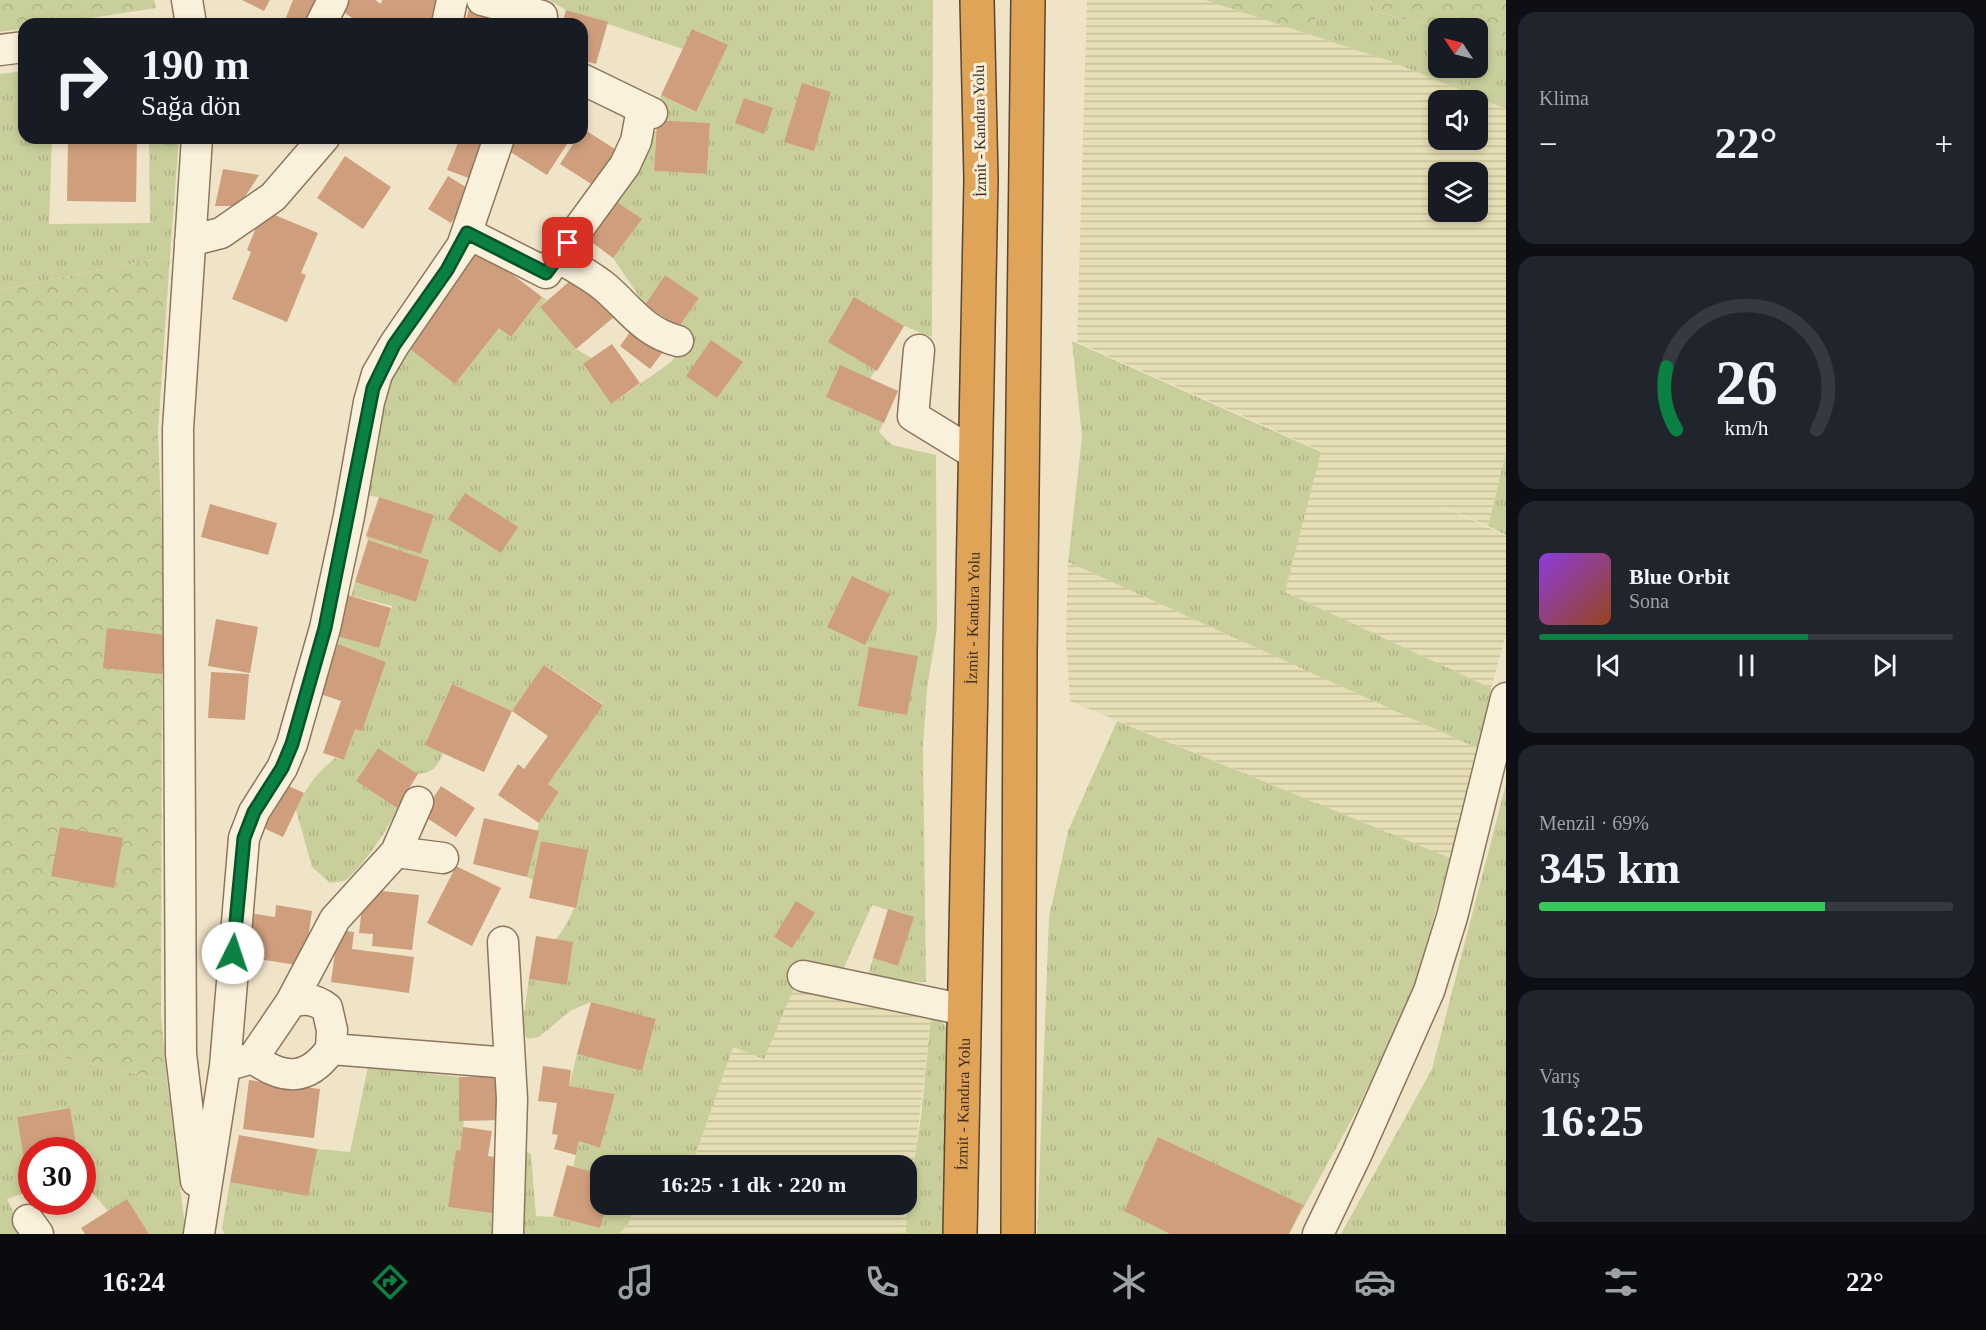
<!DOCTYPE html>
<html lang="tr">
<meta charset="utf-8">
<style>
:root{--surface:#171b24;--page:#20242c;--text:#f1f3f6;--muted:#9ea1a6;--line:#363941;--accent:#0b8043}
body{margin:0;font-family:Georgia,serif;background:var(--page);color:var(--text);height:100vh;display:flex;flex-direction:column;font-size:22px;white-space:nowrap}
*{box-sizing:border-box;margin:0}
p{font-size:20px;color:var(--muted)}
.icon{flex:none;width:33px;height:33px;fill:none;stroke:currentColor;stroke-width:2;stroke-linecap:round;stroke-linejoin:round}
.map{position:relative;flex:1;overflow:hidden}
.side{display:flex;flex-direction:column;gap:12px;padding:12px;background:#0d0f14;width:480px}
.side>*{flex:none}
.banner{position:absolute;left:18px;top:18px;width:570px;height:126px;border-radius:18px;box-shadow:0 3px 9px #0003;background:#171b24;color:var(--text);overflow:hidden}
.needle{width:39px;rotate:305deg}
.fabs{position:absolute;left:1428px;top:18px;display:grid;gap:12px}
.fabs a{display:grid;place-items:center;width:60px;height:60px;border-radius:12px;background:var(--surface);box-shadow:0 3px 9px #0003;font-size:30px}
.speed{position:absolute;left:18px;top:1137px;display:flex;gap:12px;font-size:30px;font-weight:700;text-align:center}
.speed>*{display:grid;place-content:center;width:78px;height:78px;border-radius:50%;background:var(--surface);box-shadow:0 3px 9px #0003;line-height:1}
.speed .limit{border:9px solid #d22;background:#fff;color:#111}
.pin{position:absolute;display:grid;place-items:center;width:51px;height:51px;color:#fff;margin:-26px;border-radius:12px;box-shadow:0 3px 9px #0006}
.me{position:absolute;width:66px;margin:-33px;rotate:4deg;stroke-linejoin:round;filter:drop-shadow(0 0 4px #0008)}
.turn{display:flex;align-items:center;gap:21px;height:126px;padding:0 24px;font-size:27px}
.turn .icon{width:78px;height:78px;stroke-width:2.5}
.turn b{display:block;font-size:42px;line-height:51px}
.big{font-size:45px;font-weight:600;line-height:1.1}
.side .card{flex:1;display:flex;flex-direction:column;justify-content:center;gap:9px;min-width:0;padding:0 21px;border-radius:18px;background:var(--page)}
.side .dial{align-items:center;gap:0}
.dial svg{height:156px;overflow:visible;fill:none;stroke:var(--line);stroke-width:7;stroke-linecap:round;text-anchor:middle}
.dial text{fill:var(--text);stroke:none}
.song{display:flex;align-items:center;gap:18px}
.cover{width:72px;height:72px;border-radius:9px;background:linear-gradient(135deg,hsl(270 70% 55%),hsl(20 70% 35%))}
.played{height:6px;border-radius:3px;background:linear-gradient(90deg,var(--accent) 65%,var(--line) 65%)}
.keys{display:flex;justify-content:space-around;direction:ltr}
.heat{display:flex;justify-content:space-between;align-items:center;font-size:33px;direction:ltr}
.charge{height:9px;border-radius:4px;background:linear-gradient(90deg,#34c759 69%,var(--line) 0)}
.trip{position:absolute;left:590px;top:1155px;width:327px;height:60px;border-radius:18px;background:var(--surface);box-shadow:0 3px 9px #0003;font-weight:600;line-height:60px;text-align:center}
.dock{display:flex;height:96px;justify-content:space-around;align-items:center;background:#090b0e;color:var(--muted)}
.dock .icon{width:42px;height:42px}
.dock .on{color:var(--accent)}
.dock b{font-size:27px;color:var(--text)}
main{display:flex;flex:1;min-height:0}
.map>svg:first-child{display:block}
</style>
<main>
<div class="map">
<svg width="1506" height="1234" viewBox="0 0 1506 1234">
<defs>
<pattern id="farmland-rules" width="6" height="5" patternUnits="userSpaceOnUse" patternTransform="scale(1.5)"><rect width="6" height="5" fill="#e6deb5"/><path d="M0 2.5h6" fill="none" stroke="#c6bf9b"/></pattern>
<pattern id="grass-tufts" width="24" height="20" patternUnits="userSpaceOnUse" patternTransform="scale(1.5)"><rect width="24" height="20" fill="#c9cf9b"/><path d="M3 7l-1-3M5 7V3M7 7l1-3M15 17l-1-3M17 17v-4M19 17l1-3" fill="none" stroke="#aeb285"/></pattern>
<pattern id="forest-crowns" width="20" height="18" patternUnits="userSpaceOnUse" patternTransform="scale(1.5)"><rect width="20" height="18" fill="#c9cf9b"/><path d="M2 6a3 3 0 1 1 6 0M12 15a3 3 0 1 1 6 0" fill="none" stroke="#aeb285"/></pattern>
</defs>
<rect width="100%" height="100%" fill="#f0e4c8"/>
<!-- farmland -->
<path fill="url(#farmland-rules)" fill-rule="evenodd" d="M1087,0H1205L1390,61L1506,109V452L1488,526L1429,500L1506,536V635L1491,688L1285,592L1321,451L1077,342ZM1438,100H1478V140H1438ZM1438,172H1478V212H1438Z
M1068,562L1479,749L1450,858L1070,701L1066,641Z
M796,983L931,1017L906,1234H619L628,1225L635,1205L906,1204V1166H692L733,1047Z"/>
<!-- grass -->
<path fill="url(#grass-tufts)" d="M549,0H933L932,337L904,326L870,379L898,391L879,432L892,445L936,455L937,628L927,689L923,747L926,982L876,981L868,975L873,958L898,966L913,918L872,905L841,974L796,983L764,1059L733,1047L692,1165L600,1166V1174L573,1167L579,1141L600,1148L615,1094L569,1086L577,1054L642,1071L656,1020L591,1002L570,1011L539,1037L527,1039L522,1028L529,979L567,985L573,943L555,940C578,914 581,883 587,850L541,841L533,880L527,877L539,823L559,792L548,784L603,704L545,665L512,711L452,684L425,745L443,753C437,767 434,772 418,774L378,748L356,781L397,808C392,824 359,873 344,881C340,882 334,882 330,883L312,867L296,810C307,786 315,775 335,758L344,760L355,729L362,730L386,662L338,644L340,636L379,648L392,606L351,596L355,582L416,602L429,560L368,540L366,536L421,554L434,515L379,497L363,495L382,395L406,346L455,384L499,328L511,337L542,297L547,300L540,307L576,349L592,358L583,365L611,404L670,363L692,336L679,327L699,298L665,275L645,305L613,258L641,219L617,202L640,166L648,129L656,132L654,171L707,174L710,123L657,120L661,95L695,112L727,46L693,29L683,49L566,10Z
M1321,0H1369L1377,12L1440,28L1438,68H1478V38L1506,46V109L1390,61L1311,35Z
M24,71V138H52L49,224L150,223L149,138H179L170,256L0,290V74Z
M1072,341L1321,452L1285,592L1491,688L1479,749L1068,562L1082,437Z
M1506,452V535L1488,526Z
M1117,721L1450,858L1415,987L1357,1110L1289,1234H1037L1049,917L1068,831Z
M1506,784V1234H1341L1432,1069Z
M931,1017L942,1022L949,1030L946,1234H906L907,1206L921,1117Z
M39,1052L167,1081L186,1234H149L108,1211L83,1182L82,1150H77L69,1108L17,1117L30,1191L7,1199L24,1234H0V1055Z
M368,1067L459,1077V1120H464L460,1151H456L448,1207L499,1214L498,1234H224L222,1228L230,1182L317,1149L350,1152Z
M526,1151L531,1154L536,1216L557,1217L600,1228L607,1205H635L628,1225L619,1234H516V1152Z"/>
<!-- forest -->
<path fill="url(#forest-crowns)" d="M0,0H154L156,8L51,24H24V28L0,32Z
M1205,0H1321L1311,35Z
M1369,0H1506V46L1478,38V28H1440L1377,12Z
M170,256L158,432L166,635L162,674L161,1015L167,1081L39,1052L0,1055V290Z"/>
<!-- building -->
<path fill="#cf9f7d" d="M242,0H270L264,11Z
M293,0H322L312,24H294L285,20Z
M350,0H375L381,4L382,0H444L439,24H361L342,11Z
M469,9L524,23V24H465Z
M566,10L608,22L596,64L582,60V24H562Z
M692,29L728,45L696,112L661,95Z
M802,83L831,92L814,151L784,142Z
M744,98L773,108L764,134L735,123Z
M657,120L710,123L707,174L654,171Z
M582,128L621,153L599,189L560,164L577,138H582Z
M68,138H137L136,202L67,201Z
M460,138H488L477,181L447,170Z
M506,138H571L547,175L501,146Z
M345,156L391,187L363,229L317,198Z
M223,169L259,175L239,206H215Z
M448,176L472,191L451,223L428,209Z
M610,197L642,219L613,258L582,235Z
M263,210L318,233L301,273L306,275L287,322L232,299L251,252L247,250Z
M479,249L542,297L511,337L499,328L455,384L406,346Z
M578,274L614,317L576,349L540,307Z
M665,275L699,298L679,327L645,305Z
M854,297L904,326L877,371L828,342Z
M635,325L666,348L650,369L620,346Z
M711,340L743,362L717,398L686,376Z
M612,344L640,383L611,404L583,364Z
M840,365L898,391L884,423L826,397Z
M465,493L518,527L501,553L448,519Z
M379,497L434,515L421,554L366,536Z
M210,504L277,523L268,555L201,537Z
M368,540L429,560L416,602L355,582Z
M852,576L890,594L865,645L827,627Z
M347,595L391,608L379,648L334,635Z
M216,619L258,627L250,673L208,666Z
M107,628L166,635L162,674L103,668Z
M338,644L386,662L362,731L355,729L344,760L323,753L341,701L320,694Z
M869,647L918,656L907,715L858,706Z
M544,665L603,705L548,784L559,792L539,823L498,795L518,764L524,769L548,736L512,711L484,772L425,745L452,684L512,711Z
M211,672L249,674L245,720L208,718Z
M378,748L418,774L397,808L356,781Z
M278,781L304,793L283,837L257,825Z
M441,786L475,808L456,837L422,815Z
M484,818L539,831L527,877L473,864Z
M60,827L123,838L114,888L51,876Z
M541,841L588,850L576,908L529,898Z
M456,866L501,888L472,946L427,923Z
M364,889L419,895L412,950L372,946L373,934L359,933Z
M796,901L815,913L792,948L774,937Z
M276,905L312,911L304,966L243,957L250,913L275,917Z
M888,909L914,917L898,966L873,958Z
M338,930L354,932L352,949L414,957L409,993L331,982Z
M536,936L573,942L567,985L529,979Z
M591,1002L656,1019L642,1071L577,1054Z
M543,1066L571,1070L569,1086L615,1094L600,1148L579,1141L576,1155L554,1149L558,1135L552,1134L557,1103L538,1101Z
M459,1077H505L506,1120L459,1121Z
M249,1080L320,1089L314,1138L243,1129Z
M70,1108L77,1150H32L30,1195L17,1117Z
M463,1127L492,1131L488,1156L507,1159L499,1214L448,1207L456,1150L460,1151Z
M239,1135L317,1149L308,1196L230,1182Z
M1158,1137L1303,1205L1289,1234H1170L1124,1211Z
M567,1165L600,1174V1204H607L600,1228L553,1216Z
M127,1199L149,1234H85L81,1228Z"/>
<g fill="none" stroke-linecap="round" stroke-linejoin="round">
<!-- minor casing -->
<g stroke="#8d765c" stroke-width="33">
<path id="minor" d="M187,0L191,24
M482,0L542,16V24
M321,24L333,0
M447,24L452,0
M0,50L24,47
M582,79L652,113
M467,233L546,273L625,165L636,141L642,109
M190,241L221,233L273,197L324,138
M558,257C574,267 592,276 606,288C631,310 644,332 678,341
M919,350L913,416L975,454
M396,852L418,802
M503,942L512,1099L508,1234
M803,976L965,1010
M291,1002L335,919L396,852L443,858
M253,1058C284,1081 308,1081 331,1049
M225,1066L253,1058L291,1002C305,998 315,999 327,1008L332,1030L331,1049L510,1063
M196,1181L181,1054L178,429L197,138
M28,1220L38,1234
M199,1234L225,1066L244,838L254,812L282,768L292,744L325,628L349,516L369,402L377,374L394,345L462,246L499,138
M1318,1234L1357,1153L1429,991L1452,917L1506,698"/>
</g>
<!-- highway casing -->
<g stroke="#5b4430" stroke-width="36">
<g id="highway">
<path id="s1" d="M960,1234L981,179L977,0"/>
<path d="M1018,1234L1020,655L1028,0"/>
</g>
</g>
<!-- minor -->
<use href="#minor" stroke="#faf1dc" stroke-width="30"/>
<!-- highway -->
<use href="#highway" stroke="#e0a458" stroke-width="33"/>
</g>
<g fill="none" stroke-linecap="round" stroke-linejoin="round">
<!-- route casing -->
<g stroke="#07532c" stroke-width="15">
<path id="route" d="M233,953L244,838L254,812L282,768L292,744L325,628L373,388L394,345L447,270L467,233L546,273L568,243"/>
</g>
<!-- route -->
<use href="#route" stroke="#0b8043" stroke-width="10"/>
</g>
<g text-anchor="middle" stroke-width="6" stroke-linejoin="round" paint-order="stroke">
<!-- street labels -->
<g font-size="16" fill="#3d2e20" stroke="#f7eed8">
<text transform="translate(979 131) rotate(-91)" y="6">İzmit - Kandıra Yolu</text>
<text dy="6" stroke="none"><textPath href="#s1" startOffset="616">İzmit - Kandıra Yolu</textPath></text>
<text dy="6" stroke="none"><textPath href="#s1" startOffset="130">İzmit - Kandıra Yolu</textPath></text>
</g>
</g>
</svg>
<div class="fabs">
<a><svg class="needle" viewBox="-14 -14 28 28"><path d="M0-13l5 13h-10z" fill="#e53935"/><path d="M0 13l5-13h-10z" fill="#9ea1a6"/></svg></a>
<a><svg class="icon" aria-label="sound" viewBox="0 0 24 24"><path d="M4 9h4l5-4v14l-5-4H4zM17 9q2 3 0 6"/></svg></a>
<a><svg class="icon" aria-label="layers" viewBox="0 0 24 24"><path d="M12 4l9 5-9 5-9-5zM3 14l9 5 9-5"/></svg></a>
</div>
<div class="speed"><div class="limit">30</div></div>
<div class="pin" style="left:568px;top:243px;background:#d93025"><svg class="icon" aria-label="arrive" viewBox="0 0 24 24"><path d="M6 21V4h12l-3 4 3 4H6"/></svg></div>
<svg class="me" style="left:233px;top:953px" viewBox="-20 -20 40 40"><circle r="19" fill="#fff"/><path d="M0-13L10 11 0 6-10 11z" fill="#0b8043"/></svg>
<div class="trip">16:25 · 1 dk · 220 m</div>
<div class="banner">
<div class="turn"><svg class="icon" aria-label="right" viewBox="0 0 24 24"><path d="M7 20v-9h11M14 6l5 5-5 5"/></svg><div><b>190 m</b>Sağa dön</div></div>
</div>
</div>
<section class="side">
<div class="card"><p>Klima</p>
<div class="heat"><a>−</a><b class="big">22°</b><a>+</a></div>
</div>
<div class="card dial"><svg viewBox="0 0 100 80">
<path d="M14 69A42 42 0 1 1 86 69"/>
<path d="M14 69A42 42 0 0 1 9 37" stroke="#0b8043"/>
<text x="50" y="56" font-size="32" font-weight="700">26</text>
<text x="50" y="72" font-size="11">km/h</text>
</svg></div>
<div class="card">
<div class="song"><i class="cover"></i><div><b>Blue Orbit</b><p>Sona</p></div></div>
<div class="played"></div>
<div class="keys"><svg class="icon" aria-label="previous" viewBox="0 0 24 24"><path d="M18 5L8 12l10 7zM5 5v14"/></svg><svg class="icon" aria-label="pause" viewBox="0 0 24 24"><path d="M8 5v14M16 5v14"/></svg><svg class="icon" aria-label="next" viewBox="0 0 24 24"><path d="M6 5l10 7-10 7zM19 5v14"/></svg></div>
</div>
<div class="card"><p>Menzil · 69%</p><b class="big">345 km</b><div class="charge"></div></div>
<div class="card"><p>Varış</p><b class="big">16:25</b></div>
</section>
</main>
<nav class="dock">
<b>16:24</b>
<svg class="icon on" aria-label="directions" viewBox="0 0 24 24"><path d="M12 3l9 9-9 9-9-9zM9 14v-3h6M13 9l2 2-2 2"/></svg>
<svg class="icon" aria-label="music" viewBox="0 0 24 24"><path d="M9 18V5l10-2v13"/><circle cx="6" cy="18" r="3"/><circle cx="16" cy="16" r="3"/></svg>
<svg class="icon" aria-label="phone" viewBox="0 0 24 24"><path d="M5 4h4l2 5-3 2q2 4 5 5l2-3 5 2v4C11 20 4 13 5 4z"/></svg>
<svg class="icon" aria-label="climate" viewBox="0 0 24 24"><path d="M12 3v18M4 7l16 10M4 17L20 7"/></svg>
<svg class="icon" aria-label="car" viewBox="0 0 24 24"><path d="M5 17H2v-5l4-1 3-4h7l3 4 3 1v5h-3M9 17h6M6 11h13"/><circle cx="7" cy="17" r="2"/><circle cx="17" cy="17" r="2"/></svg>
<svg class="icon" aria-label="filters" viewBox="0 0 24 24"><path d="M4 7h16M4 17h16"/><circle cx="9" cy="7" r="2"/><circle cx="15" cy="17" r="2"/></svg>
<b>22°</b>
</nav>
